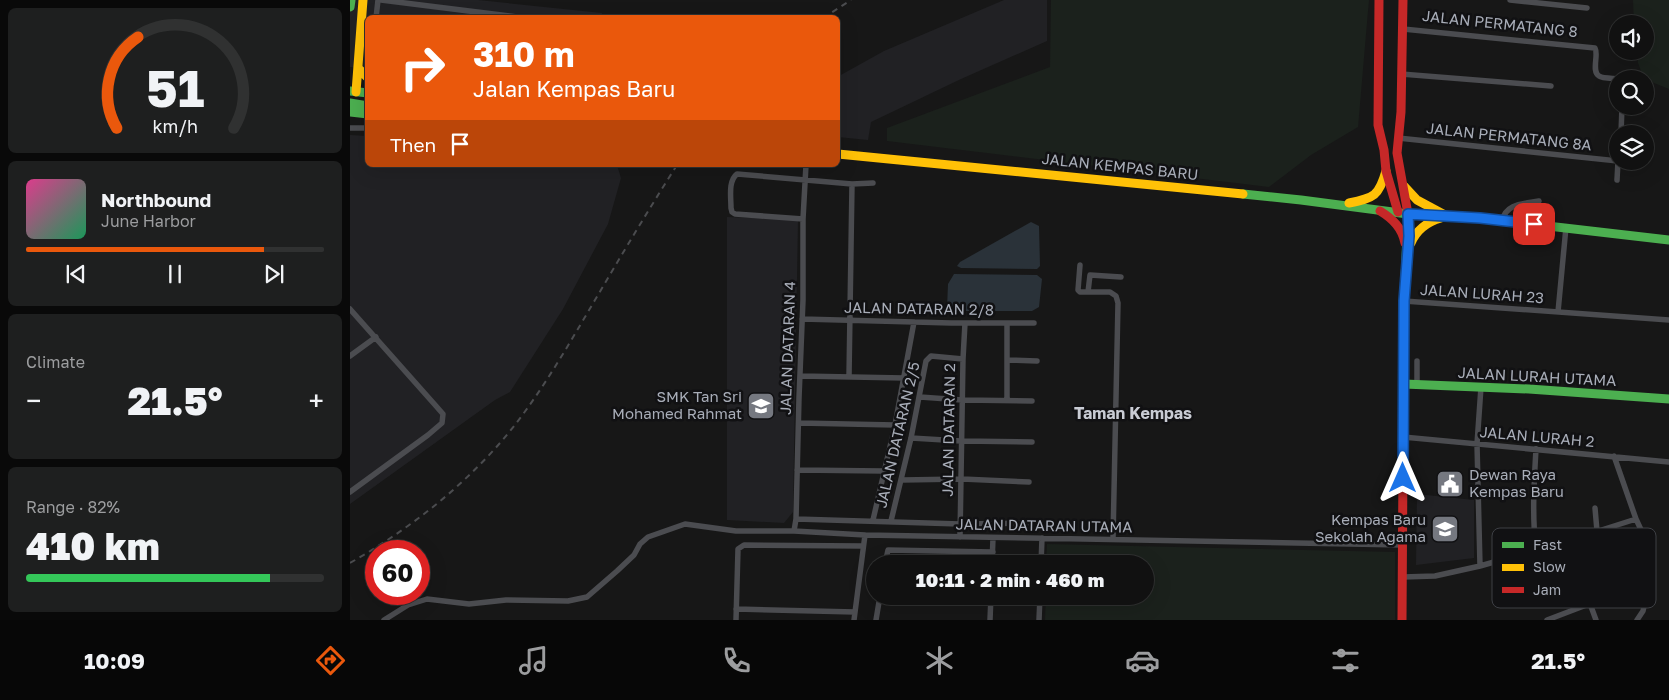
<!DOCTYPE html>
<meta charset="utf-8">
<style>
:root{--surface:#111;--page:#1e1f1f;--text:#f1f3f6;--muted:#9c9d9f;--line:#303131;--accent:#ea580c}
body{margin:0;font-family:"Golos Text",sans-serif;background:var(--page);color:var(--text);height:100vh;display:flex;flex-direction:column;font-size:19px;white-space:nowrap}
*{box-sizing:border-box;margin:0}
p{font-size:16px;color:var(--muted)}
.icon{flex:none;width:28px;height:28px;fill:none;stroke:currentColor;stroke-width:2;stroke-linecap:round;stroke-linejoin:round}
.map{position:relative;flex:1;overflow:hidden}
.panel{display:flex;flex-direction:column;gap:8px;padding:8px;background:#090909;width:350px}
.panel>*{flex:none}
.banner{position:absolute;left:15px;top:15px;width:475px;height:152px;border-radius:8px;box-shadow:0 5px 20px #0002,0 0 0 1px var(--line);background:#ea580c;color:#fff;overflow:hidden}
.tools{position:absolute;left:1259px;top:15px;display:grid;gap:10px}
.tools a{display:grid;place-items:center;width:45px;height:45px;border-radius:50%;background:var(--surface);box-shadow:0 5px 20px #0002,0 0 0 1px var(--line);font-size:25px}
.speed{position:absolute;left:15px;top:540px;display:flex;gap:10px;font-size:25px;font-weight:700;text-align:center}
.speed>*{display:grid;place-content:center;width:65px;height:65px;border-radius:50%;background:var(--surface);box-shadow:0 5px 20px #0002,0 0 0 1px var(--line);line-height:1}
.speed .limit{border:8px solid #d22;background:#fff;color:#111}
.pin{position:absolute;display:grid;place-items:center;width:42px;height:42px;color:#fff;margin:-21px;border-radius:10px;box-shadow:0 2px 8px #0006}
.me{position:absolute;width:55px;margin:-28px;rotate:0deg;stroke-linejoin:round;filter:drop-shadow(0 0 4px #0008)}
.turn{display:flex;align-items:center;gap:18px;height:105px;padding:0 25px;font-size:22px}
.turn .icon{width:65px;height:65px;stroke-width:2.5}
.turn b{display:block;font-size:35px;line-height:42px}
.then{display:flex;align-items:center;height:48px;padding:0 25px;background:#0003;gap:10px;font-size:19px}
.big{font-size:38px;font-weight:800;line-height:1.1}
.panel .tile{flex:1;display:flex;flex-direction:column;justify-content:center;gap:8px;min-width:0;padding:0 18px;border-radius:8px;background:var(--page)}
.panel .dial{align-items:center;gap:0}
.dial svg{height:130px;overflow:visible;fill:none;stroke:var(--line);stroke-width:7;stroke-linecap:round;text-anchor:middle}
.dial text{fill:var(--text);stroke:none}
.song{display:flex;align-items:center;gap:15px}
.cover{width:60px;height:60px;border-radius:8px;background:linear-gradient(135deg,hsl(330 70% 55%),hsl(150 70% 35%))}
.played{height:5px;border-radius:2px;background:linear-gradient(90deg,var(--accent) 80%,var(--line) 80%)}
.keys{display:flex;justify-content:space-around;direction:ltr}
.heat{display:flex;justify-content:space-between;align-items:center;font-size:28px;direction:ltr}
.charge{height:8px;border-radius:4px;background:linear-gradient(90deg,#34c759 82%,var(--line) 0)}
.trip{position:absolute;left:516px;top:555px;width:288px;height:50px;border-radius:25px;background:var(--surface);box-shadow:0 5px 20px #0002,0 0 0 1px var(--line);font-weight:800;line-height:50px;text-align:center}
.tab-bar{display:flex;height:80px;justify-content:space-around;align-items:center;background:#070707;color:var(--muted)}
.tab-bar .icon{width:35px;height:35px}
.tab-bar .active{color:var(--accent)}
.tab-bar b{font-size:22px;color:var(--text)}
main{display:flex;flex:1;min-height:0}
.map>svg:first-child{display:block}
</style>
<main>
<section class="panel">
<div class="tile dial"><svg viewBox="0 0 100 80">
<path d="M14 69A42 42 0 1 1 86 69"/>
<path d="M14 69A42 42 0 0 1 27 13" stroke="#ea580c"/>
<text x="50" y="56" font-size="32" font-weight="700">51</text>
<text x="50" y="72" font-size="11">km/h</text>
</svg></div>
<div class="tile">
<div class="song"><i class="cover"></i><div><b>Northbound</b><p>June Harbor</p></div></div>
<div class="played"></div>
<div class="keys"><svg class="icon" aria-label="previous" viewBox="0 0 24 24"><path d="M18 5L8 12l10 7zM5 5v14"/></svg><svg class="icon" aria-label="pause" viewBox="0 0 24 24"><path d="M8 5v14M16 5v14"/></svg><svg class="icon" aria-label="next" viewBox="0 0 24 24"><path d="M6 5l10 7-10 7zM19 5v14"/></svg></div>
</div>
<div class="tile"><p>Climate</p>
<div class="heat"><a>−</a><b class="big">21.5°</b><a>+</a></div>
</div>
<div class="tile"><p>Range · 82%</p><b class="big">410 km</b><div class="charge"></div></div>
</section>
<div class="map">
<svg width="1319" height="620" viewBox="0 0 1319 620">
<rect width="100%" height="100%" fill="#171717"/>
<!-- built -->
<path fill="#212124" d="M0,0H128L252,13L251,18H18L17,69L0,67Z
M654,0H697V41L611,79L521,122L518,140L488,137V78L489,76L534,51Z
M0,135L17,136L18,165H267L271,178L258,224L213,309L160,392L145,400L0,504Z
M377,217L448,220L443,512L434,523L377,520Z
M1067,494L1124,500V558L1066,565Z"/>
<!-- green -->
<path fill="#1b211c" d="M701,0H1019L1008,127L961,155L919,187L537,141V128L700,67Z
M1283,0H1319V89L1294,79L1288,63L1287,51H1295V24H1284Z
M697,544L1045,552V620H695L696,596H795V564H696Z"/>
<!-- water -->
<path fill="#2a3239" d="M681,222L689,226L690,266L687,269L611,268L607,266L610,262Z
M604,274L687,275L692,279L689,307L682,311H600L597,309L598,284Z"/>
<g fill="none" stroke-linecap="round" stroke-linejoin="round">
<!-- street -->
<path stroke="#4b4c50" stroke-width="5.5" d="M31,0L175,18
M1160,0L1237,8
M26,18L28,0
M1053,29L1245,48C1249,55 1241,71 1249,76C1253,79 1264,78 1270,79
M1051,74L1201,86
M0,128H18
M1271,134L1272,106
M1048,138L1268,161
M1267,180L1268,161
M453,219L385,214L382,212L381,208C381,197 378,181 387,174L502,184L523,183
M1152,221C1156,203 1174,204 1189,201
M730,265L728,290L730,292H738
M1054,301L1319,320
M0,309L86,406L93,414L92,423L78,435L0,492
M1208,312L1216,227
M452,319L601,323H684
M657,324V400
M0,356L26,337
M657,360L687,361
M450,376L554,378
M499,377L502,184
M1067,385V361
M570,397L612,400L682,401
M449,423L545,425
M1053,437L1319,462
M561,438L611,441L682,442
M1264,456L1286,519L1300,549L1301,575L1293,611L1287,620
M447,470L533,471
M552,480L612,479L679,482
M1245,508L1247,531
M446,519L610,524L679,523
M523,520L545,425L564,322
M541,521L561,438L576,361L581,356L613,359
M444,531L446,519L449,398L453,300V219L456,165
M610,537L613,359L615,323
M763,539L768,303L766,296L760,292H738L740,275L771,277
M1217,541L1246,620
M1186,550C1182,516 1184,483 1186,449
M535,564L538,550L643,552
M642,564L643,538
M691,564L692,538
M1130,566L1127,444L1131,387
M1053,577L1085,576L1130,566L1217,541L1286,519
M539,596L641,597
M386,609L505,612
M34,620L58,605L77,599L119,604L156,600L218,601L237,597L267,571L284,555L290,544L298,537L335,524L386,531H444L515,535L1053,545
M386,620L388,549L394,545L513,546
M504,620L515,535
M526,620L530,596
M640,620L641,596
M689,620L690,596
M1197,620L1239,604"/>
<!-- fast -->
<path stroke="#4caf50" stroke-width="9" d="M0,7L1,0
M0,91L18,93
M0,103L18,106
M0,112L18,114
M893,194L951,200L1058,214L1129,218L1319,240
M1054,301L1058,214
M1054,384L1179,389L1319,399"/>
<!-- slow -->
<path stroke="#ffc107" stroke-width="9" d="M8,68L18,78
M6,92L13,0
M488,154L893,194
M1054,186L1067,200L1093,214
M999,203C1024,198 1029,196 1036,171
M1061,243C1067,229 1077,222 1091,218"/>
<!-- jam -->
<path stroke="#c62828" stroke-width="9" d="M1029,0L1028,125L1034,150L1036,171L1048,212
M1053,0L1051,112L1047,153L1058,214
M1030,211C1043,219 1052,228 1055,243
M1052,620L1054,301"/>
<!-- rail -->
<path stroke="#4b4c4f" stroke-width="2" stroke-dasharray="6 5" stroke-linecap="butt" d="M473,18L501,0
M0,563C56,531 107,492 150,443C183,405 209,361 235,317C265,266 295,215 327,165"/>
</g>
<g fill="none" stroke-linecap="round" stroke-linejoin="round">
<!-- route casing -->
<g stroke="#114b97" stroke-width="12">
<path id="route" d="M1053,478L1054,301L1059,236L1058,214L1130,218L1184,224"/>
</g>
<!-- route -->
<use href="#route" stroke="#1a73e8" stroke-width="9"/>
</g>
<!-- icons -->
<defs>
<g id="school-square" transform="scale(1.4375)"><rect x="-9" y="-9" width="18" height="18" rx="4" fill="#757880" stroke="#111113"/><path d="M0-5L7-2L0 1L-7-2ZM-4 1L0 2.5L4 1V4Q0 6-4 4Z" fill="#fff"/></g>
<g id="civic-square" transform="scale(1.4375)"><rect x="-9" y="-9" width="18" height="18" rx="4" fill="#757880" stroke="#111113"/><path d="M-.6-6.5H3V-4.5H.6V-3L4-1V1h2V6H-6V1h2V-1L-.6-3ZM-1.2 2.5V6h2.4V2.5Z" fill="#fff"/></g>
</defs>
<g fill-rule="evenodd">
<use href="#school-square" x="411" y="406"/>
<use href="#civic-square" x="1100" y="484"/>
<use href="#school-square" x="1095" y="529"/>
</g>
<g text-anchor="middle" stroke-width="5" stroke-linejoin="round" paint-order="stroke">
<!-- street labels -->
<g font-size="15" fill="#a8adb8" stroke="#111113">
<text transform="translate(1150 24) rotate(6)" y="5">JALAN PERMATANG 8</text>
<text transform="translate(1159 137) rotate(6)" y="5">JALAN PERMATANG 8A</text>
<text transform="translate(770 167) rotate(6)" y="5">JALAN KEMPAS BARU</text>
<text transform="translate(1132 294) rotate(4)" y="5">JALAN LURAH 23</text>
<text transform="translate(569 309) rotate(1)" y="5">JALAN DATARAN 2/8</text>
<text transform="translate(438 348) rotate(-88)" y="5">JALAN DATARAN 4</text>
<text transform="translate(1187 377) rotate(3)" y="5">JALAN LURAH UTAMA</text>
<text transform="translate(599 430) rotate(-89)" y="5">JALAN DATARAN 2</text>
<text transform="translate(548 435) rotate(-77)" y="5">JALAN DATARAN 2/5</text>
<text transform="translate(1187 437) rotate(5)" y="5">JALAN LURAH 2</text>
<text transform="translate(694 526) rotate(1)" y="5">JALAN DATARAN UTAMA</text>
</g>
<!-- poi labels -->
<g font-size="15" fill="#a8adb8" stroke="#111113" text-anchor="end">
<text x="392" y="402">SMK Tan Sri<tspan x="392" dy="17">Mohamed Rahmat</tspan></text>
<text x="1119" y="480" text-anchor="start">Dewan Raya<tspan x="1119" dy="17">Kempas Baru</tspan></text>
<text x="1076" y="525">Kempas Baru<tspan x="1076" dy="17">Sekolah Agama</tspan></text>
</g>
<!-- neighbourhood labels -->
<g font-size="16" font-weight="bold" fill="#c9ccd4" stroke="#111113">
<text x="783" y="419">Taman Kempas</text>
</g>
</g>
<!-- legend -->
<rect x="1142" y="528" width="164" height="80" rx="8" fill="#111113" stroke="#3e4045" stroke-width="1"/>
<rect x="1152" y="542" width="22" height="6" fill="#4caf50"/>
<rect x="1152" y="564" width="22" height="7" fill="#ffc107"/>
<rect x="1152" y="587" width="22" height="6" fill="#c62828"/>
<g font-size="14" fill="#a8adb8">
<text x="1183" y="550">Fast</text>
<text x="1183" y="572">Slow</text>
<text x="1183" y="595">Jam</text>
</g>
</svg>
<div class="tools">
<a><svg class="icon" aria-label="sound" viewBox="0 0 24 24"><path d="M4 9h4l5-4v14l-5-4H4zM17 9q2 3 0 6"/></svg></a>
<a><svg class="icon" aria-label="search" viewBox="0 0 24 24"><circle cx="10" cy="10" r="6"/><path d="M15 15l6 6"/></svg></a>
<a><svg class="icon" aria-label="layers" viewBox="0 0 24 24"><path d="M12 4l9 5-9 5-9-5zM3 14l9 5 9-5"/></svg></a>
</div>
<div class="speed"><div class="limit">60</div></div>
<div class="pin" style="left:1184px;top:224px;background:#d93025"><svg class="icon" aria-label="arrive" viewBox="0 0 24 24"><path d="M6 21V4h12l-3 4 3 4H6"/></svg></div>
<svg class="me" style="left:1053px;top:478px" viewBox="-20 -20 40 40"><path d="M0-17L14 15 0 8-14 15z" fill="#1a73e8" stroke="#fff" stroke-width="4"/></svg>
<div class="trip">10:11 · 2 min · 460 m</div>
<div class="banner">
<div class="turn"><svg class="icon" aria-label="right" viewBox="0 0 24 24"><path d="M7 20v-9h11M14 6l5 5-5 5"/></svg><div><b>310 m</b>Jalan Kempas Baru</div></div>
<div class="then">Then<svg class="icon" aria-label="arrive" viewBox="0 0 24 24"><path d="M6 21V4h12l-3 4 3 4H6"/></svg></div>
</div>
</div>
</main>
<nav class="tab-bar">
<b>10:09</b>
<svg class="icon active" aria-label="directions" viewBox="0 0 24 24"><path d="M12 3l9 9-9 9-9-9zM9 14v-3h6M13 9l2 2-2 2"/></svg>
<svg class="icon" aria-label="music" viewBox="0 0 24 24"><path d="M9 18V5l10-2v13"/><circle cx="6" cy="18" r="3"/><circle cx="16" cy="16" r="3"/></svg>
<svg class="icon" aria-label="phone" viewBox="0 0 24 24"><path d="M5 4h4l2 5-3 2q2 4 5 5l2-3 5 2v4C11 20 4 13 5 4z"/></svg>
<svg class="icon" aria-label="climate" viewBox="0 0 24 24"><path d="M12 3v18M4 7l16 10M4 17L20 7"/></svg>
<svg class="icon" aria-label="car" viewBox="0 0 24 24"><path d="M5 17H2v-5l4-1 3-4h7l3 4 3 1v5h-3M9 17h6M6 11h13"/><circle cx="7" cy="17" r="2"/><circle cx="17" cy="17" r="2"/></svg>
<svg class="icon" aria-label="filters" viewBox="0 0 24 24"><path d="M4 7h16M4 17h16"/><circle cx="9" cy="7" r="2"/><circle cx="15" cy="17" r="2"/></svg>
<b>21.5°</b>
</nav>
